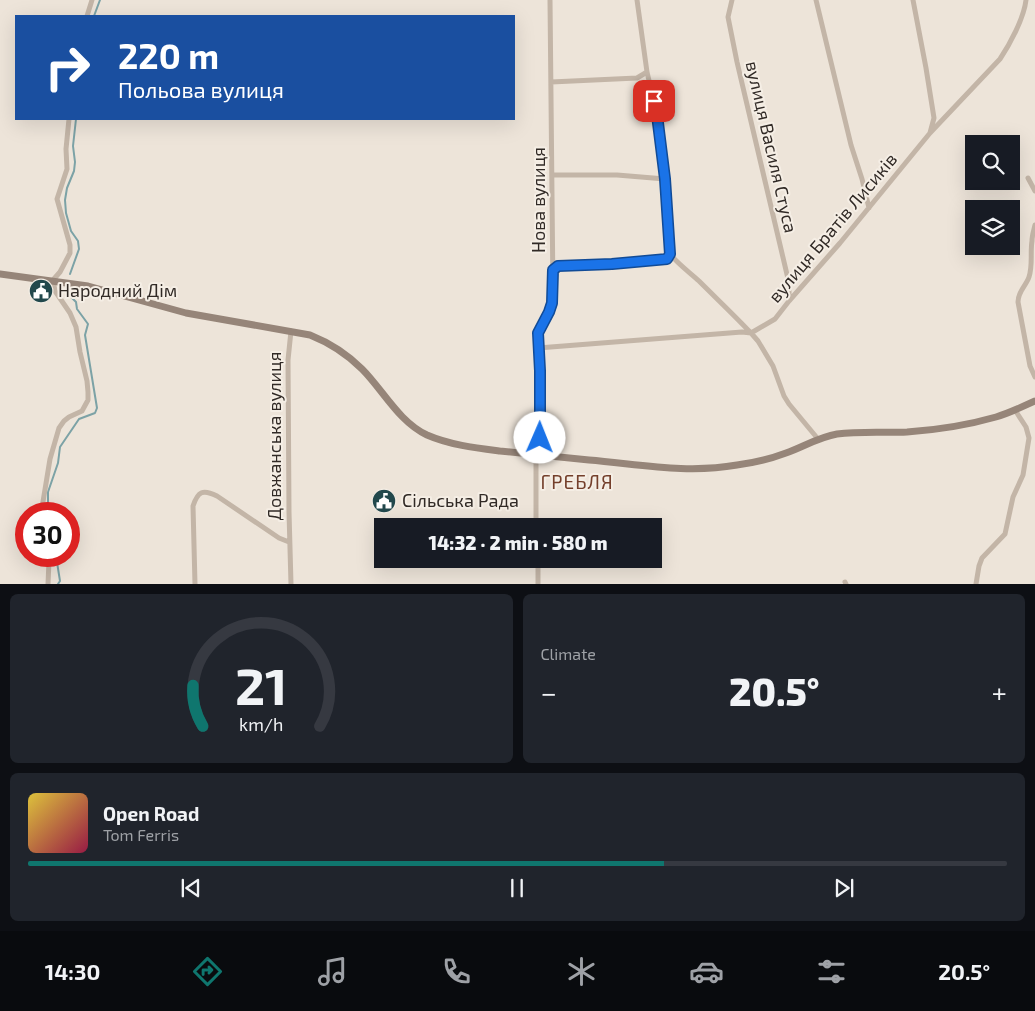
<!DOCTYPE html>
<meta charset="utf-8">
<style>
:root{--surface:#171b24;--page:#20242c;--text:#f1f3f6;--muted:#9ea1a6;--line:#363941;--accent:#0f766e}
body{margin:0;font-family:"Exo 2",sans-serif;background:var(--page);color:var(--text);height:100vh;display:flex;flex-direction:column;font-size:19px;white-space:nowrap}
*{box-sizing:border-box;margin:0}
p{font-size:16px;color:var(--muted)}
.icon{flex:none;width:28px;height:28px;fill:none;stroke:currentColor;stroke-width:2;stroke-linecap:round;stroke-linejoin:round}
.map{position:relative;height:584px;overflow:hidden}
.details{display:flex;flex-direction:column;gap:10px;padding:10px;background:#0d0f14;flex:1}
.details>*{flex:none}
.banner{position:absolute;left:15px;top:15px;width:500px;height:105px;border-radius:0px;box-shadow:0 5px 20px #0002;background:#1a4fa0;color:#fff;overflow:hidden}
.buttons{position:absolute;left:965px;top:135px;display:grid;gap:10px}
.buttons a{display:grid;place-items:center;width:55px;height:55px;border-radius:0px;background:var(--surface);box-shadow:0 5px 20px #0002;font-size:25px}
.speed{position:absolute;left:15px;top:502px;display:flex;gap:10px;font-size:25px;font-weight:700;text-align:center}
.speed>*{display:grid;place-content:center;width:65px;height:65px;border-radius:50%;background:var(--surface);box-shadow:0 5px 20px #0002;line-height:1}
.speed .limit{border:8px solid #d22;background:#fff;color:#111}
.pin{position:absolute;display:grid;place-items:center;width:42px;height:42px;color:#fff;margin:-21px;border-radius:10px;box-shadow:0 2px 8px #0006}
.me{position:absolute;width:55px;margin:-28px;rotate:1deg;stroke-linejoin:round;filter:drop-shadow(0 0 4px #0008)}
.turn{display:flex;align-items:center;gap:18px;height:105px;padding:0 20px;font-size:22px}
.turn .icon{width:65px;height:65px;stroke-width:2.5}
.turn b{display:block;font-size:35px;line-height:42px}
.big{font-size:38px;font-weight:800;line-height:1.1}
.details .tile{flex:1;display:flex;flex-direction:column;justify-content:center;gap:8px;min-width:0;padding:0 18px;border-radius:8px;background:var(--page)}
.details .dial{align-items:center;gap:0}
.dial svg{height:130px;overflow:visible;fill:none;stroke:var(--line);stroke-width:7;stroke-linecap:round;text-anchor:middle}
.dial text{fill:var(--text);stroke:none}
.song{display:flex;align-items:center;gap:15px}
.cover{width:60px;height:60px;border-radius:8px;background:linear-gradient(135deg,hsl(50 70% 55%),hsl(340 70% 35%))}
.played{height:5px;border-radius:2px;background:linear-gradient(90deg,var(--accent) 65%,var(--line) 65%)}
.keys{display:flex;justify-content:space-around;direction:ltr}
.heat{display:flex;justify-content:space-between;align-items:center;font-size:28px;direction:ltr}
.details .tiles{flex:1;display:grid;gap:10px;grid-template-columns:1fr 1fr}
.tile:last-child{grid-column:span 2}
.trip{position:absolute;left:374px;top:518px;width:288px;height:50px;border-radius:0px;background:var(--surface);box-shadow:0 5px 20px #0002;font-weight:800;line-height:50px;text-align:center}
.dock{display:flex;height:80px;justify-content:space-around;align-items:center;background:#090b0e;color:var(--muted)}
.dock .icon{width:35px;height:35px}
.dock .current{color:var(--accent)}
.dock b{font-size:22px;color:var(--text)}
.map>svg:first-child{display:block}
</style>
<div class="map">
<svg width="1035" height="584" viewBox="0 0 1035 584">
<rect width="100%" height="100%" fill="#ede4d9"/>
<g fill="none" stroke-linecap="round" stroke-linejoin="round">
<!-- stream -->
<path stroke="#7ca2a6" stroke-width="2" d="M94,16L100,0
M70,274L79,249L78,241L71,231L66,213L65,200L67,188L74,171L75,162L73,146L76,119
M48,514V492L58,463L60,447L79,419L95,413L97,408L85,335L88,324L77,309L76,302L67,293L66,288
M56,556L60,581L58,584"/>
<!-- street -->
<path stroke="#c3b5a7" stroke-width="5" d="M637,0L647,72L657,115L665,179L670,254C678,264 689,272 699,281C716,298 734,315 751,333L775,319L789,301L840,243L930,133L934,118L926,68L913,0
M732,0L728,17L737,62L789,283V300
M816,0L851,145L862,179L869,208
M87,16L92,0
M551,82L637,78L647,72
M930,133L1000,59C1010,44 1024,18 1026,0
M552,175H617L665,179
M1028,178L1035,191
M1035,225C1034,230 1032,235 1032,241C1030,253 1033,265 1029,277C1026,286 1018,291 1018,302L1030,366L1035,377
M553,270L558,266L612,264L667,259L670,254
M291,331L288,360L289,512L291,584
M538,348L742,332L751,333L758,341L773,366L784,396L789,404L818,439
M536,455V526
M539,455L540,371L538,333L542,324L549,312L552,303L553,294L550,0
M41,514L50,459L59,428L64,421L69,417L82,411L88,400V392L87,381L80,352L76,327L70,313L55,291L53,280L60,272L70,253V245L57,199L67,169L66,149L69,119
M538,559V584
M845,582L846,584
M48,584L49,561L48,556
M195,584L193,506C198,491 203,489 217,496L279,538L289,542
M976,584L979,566L982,558L1005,534L1013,497L1023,475L1029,438L1026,427L1015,410"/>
<!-- secondary -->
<path stroke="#968579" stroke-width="7" d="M0,274L88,286L186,313L310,335C330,343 347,354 362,369C383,390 399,422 427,435C450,445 476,448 500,451C529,454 559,457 589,460C639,464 686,474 737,465C753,463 770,459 786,453C803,447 819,437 837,434C860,431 884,433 907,432C936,430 968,425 996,417C1009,413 1022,407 1035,401"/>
</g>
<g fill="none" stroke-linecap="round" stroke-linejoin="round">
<!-- route casing -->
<g stroke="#114b97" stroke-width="12">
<path id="route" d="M540,438V371L538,333L549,312L552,303L553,270L558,266L612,264L667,259L670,254L665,179L657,115L654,101"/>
</g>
<!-- route -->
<use href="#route" stroke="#1a73e8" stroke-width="9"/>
</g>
<!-- icons -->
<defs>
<g id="civic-disc" transform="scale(1.25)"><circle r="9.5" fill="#22484c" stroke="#f5eee5"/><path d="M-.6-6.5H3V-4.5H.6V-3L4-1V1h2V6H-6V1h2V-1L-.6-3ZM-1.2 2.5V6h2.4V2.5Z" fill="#fff"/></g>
</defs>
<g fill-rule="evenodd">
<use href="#civic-disc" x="41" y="291"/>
<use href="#civic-disc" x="384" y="501"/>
</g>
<g text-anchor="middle" stroke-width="4" stroke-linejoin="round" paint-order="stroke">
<!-- street labels -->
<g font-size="18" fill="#312a26" stroke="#f5eee5">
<text transform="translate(771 147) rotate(77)" y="6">вулиця Василя Стуса</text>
<text transform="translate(539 200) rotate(-90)" y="6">Нова вулиця</text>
<text transform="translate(833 228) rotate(-50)" y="6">вулиця Братів Лисиків</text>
<text transform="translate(275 436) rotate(-90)" y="6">Довжанська вулиця</text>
</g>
<!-- poi labels -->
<g font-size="18" fill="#312a26" stroke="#f5eee5" text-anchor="start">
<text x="58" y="297">Народний Дім</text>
<text x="402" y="507">Сільська Рада</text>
</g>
<!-- neighbourhood labels -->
<g font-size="19" letter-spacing="1" fill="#743f2b" stroke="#f5eee5">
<text x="577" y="489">ГРЕБЛЯ</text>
</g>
</g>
</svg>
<div class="buttons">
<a><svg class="icon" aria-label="search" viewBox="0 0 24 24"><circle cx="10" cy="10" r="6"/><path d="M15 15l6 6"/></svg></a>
<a><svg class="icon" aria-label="layers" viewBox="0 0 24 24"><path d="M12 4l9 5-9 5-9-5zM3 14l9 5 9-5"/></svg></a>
</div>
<div class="speed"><div class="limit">30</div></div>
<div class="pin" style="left:654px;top:101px;background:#d93025"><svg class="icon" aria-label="arrive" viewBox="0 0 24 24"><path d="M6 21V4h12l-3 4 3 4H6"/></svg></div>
<svg class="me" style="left:540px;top:438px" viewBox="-20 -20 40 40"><circle r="19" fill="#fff"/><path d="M0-13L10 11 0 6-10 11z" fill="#1a73e8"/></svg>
<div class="trip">14:32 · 2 min · 580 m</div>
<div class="banner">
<div class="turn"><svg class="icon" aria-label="right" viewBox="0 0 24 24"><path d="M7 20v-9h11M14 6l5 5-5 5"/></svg><div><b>220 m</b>Польова вулиця</div></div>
</div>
</div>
<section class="details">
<div class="tiles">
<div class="tile dial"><svg viewBox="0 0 100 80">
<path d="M14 69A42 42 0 1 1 86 69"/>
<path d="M14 69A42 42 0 0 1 8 44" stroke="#0f766e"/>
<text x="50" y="56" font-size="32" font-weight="700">21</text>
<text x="50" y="72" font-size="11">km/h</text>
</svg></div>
<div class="tile"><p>Climate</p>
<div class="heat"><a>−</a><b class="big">20.5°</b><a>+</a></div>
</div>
<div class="tile">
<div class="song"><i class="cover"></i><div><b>Open Road</b><p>Tom Ferris</p></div></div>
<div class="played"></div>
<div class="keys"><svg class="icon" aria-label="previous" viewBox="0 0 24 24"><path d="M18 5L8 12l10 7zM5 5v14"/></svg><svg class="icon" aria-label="pause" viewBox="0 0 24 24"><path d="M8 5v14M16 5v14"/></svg><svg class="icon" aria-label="next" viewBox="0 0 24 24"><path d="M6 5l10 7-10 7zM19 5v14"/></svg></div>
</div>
</div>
</section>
<nav class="dock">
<b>14:30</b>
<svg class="icon current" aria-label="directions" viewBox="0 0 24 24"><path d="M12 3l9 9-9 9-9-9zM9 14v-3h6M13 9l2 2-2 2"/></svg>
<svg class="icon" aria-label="music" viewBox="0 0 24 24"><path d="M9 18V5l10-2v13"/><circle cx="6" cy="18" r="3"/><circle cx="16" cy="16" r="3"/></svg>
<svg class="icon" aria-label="phone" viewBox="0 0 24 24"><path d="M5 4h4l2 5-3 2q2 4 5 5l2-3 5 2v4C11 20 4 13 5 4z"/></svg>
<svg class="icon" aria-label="climate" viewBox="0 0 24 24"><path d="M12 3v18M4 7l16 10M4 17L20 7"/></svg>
<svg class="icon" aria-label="car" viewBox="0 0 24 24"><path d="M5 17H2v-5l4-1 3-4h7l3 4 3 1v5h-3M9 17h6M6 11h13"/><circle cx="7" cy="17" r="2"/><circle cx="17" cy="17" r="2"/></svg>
<svg class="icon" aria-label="filters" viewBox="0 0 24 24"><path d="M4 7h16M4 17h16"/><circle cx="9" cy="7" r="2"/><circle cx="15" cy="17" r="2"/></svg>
<b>20.5°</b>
</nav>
